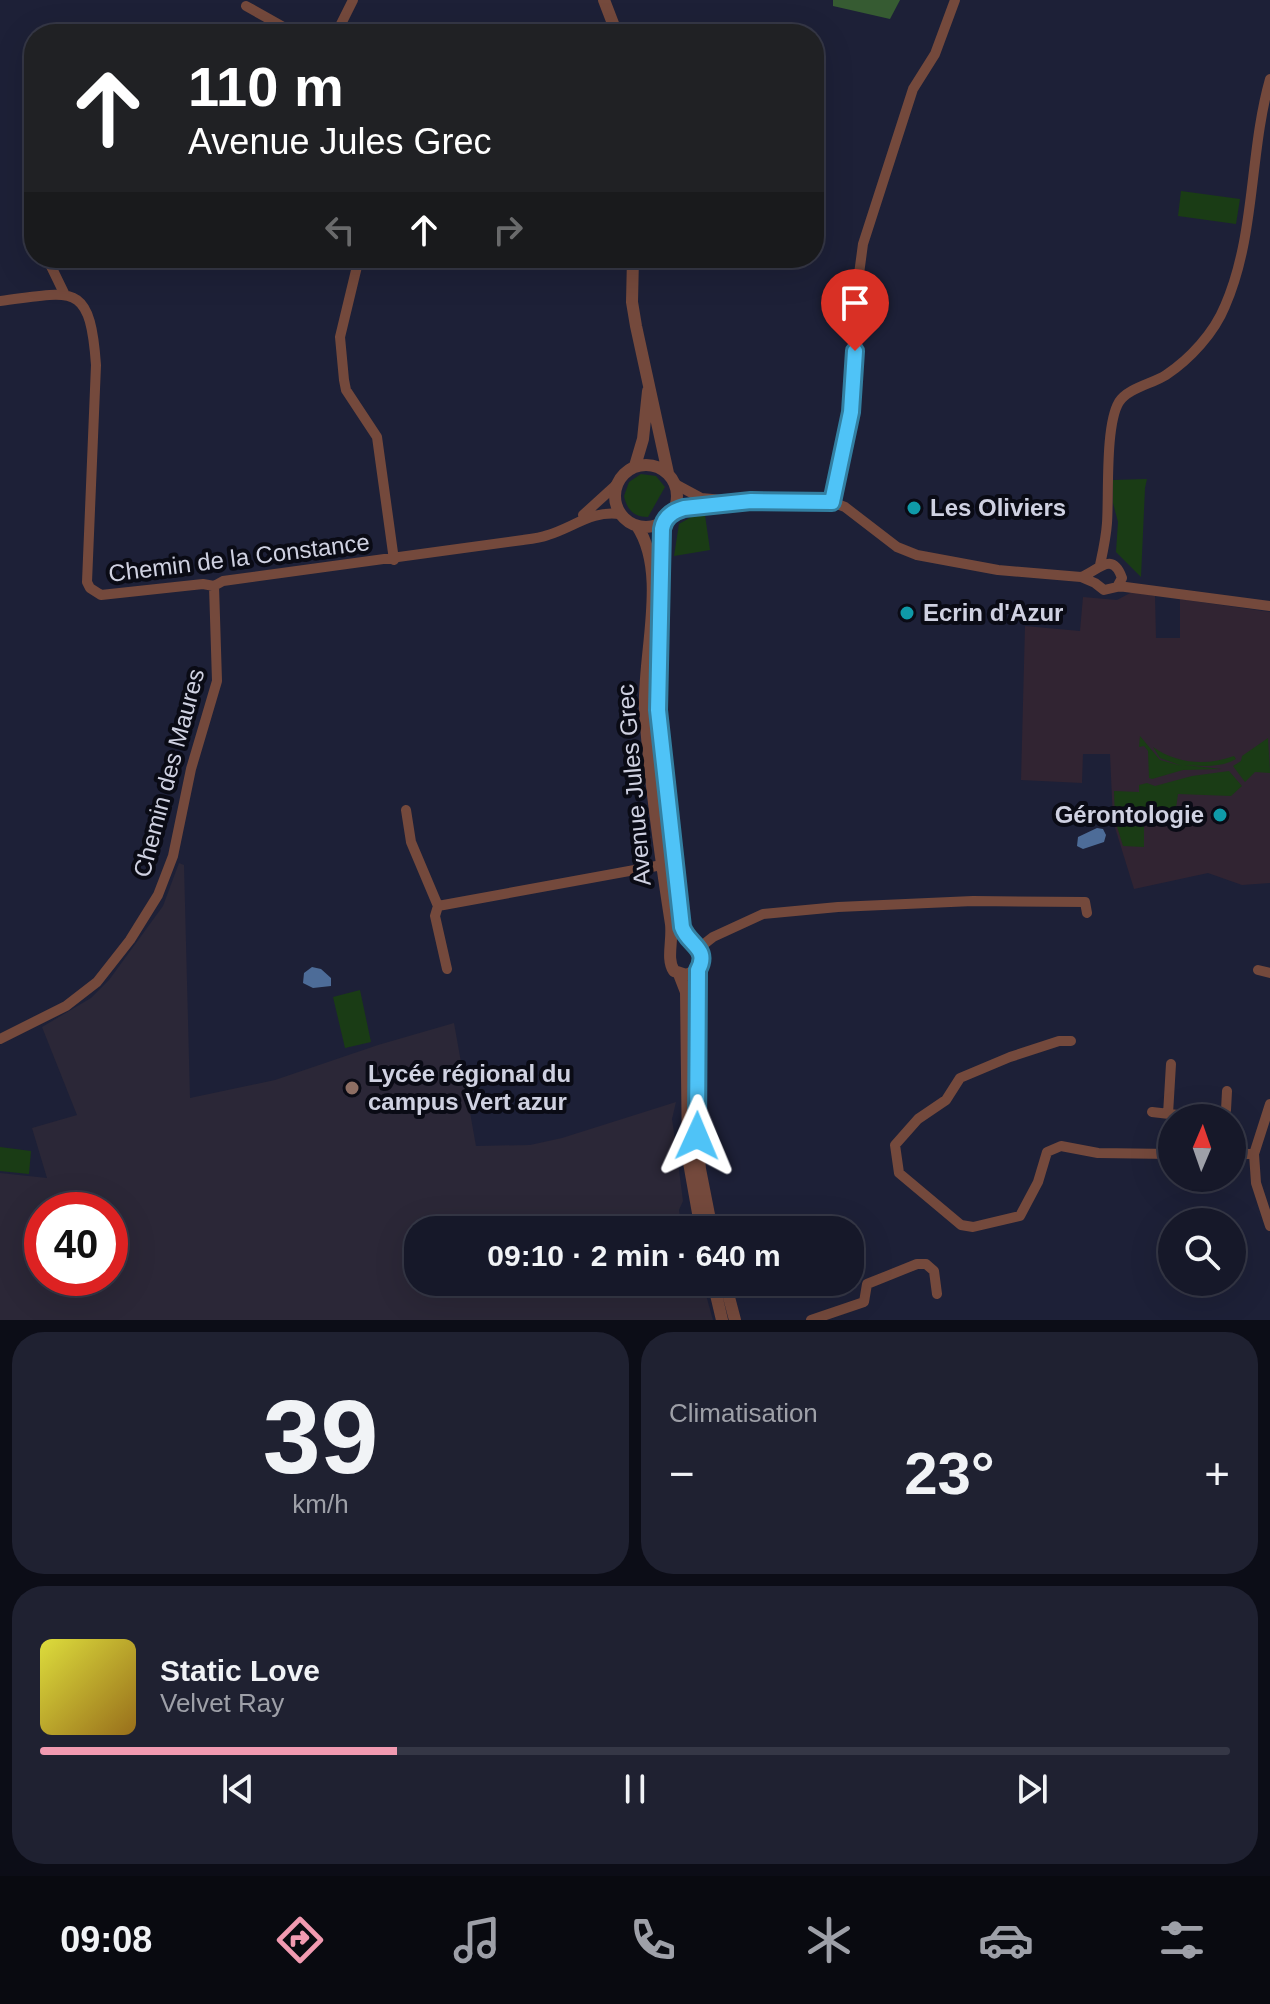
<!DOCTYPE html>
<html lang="fr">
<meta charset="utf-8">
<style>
:root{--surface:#161829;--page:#1f2131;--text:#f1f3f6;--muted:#9ea0a8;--line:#353746;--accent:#f19ab1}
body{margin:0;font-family:Arial,sans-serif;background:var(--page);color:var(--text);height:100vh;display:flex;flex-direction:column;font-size:30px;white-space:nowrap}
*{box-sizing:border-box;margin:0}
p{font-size:26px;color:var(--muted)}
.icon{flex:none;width:44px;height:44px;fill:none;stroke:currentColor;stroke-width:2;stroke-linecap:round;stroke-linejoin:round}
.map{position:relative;height:1320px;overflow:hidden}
.panel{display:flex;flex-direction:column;gap:12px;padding:12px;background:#0c0d17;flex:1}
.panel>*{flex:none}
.hud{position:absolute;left:24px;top:24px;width:800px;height:244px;border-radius:32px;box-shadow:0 8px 32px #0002,0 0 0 2px var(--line);background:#202124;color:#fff;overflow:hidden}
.needle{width:52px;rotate:2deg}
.controls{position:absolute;left:1158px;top:1104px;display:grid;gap:16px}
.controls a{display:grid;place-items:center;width:88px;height:88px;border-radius:50%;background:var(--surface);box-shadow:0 8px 32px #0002,0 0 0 2px var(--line);font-size:40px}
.speed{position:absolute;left:24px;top:1192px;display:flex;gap:16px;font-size:40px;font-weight:700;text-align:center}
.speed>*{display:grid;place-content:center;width:104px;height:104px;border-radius:50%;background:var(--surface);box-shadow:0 8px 32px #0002,0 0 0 2px var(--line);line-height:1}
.speed .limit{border:12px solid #d22;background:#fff;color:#111}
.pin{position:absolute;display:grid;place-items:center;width:68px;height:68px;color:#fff;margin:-82px -34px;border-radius:50% 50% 50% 0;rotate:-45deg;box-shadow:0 0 8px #0007}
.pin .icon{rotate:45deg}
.me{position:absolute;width:88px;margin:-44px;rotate:1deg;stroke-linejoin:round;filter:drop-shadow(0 0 6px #0008)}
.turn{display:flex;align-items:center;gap:28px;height:168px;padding:0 32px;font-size:36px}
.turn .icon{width:104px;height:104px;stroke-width:2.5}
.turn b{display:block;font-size:56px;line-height:68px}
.lanes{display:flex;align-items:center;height:76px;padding:0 32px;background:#0003;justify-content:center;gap:40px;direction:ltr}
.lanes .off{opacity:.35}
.big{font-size:60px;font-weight:800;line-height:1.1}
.panel .card{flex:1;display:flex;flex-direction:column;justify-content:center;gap:12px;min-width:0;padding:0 28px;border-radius:32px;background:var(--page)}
.panel .dial{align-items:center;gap:0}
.dial b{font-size:104px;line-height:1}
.song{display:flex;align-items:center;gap:24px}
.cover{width:96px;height:96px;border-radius:12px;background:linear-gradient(135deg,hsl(60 70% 55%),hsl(40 70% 35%))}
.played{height:8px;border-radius:4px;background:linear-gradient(90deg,var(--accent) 30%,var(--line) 30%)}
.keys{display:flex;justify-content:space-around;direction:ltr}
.heat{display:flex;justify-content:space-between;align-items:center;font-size:44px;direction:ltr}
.panel .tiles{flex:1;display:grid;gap:12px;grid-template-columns:1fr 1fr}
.card:last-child{grid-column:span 2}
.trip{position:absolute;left:404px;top:1216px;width:460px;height:80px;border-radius:32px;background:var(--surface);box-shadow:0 8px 32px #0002,0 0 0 2px var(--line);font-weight:800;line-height:80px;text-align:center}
.tabs{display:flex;height:128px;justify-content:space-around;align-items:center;background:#090a10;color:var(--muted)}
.tabs .icon{width:56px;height:56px}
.tabs .active{color:var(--accent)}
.tabs b{font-size:36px;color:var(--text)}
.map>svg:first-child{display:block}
</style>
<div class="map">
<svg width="1270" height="1320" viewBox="0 0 1270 1320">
<rect width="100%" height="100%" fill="#1d2037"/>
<!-- education -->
<path fill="#2b2737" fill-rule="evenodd" d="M179,863L184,865L190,1098L275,1080L378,1045L454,1023L476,1146L530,1145L562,1138L676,1102L672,1119L676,1146L673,1150V1159L678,1162L683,1201L679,1210L682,1230H418V1282H687L688,1291L704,1288L713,1320H0V1173L47,1178L32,1128L77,1115L42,1027L91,998L109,980L163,906ZM42,1210H110V1278H42Z"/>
<!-- medical -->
<path fill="#312432" d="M1132,592L1155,596L1156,638H1180V599L1270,612V883L1242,885L1208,873L1134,889L1113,821L1110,754H1083L1082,783L1021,780L1025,626L1080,631L1083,597L1117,600Z"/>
<!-- green -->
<path fill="#1a3c15" d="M1181,191L1240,199L1236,224L1178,216Z
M641,474L656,476L665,487L648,517C634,517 627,510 624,496L629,482Z
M1147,479L1145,488L1141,577L1116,552L1118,522L1113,503V480Z
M705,515L710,550L674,556L679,524L691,517Z
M1140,736L1160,760L1182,766L1160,758L1153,747C1177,764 1207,766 1234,756L1236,759C1221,768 1201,766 1184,765L1222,769L1183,770L1152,779L1149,778L1148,751L1144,746L1139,747Z
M1268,738L1270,773L1255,772L1245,782L1233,766L1241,761L1242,756Z
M1229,771L1242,786L1231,796L1178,794L1176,808L1144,809V847L1123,846L1115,820L1114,791L1139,792V785L1147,783L1155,786L1192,776Z
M360,990L371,1042L345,1048L333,997Z
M0,1147L31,1151L29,1174L0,1171Z"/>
<!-- forest -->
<path fill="#365b32" d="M833,0H900L890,19L833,6Z"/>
<!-- water -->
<path fill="#4d6c98" d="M1097,828L1103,829L1106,835L1104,842L1083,849L1077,846L1078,837Z
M312,967L321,969L331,978V986L313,988L303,983L304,973Z"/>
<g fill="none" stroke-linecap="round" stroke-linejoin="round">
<!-- minor -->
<path stroke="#74493c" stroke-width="10" d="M246,6L296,34
M336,34L353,0
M47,258L64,293
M359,258L340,337L344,380L346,390L377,437L394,560
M0,301C73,292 90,280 96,365L87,582L90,588L101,595L203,584L214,586L223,581L523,540C531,539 540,538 548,535C574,527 592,510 620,514
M675,484L701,498L723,500
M832,502L851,412L859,274L863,244L913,89L935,54L955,0
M673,511L751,501L832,502L845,507L897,547L917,555L998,570L1081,577L1095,583L1104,590L1117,587L1122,578
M583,515L616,485
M1100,565C1103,551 1106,538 1107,523C1109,495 1105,425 1119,402C1128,388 1152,384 1166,375C1190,359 1214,333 1225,306C1256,235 1249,153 1270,79
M1081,577C1098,571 1112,550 1122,578
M1118,586L1270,606
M406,810L411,842L438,906L662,865
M438,906L435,916L447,969
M699,948L713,937L763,914L838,907L973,901L1085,902L1087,913
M1258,970L1270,973
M0,1039L66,1006L97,982L130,940L158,895L173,856L191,769L217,681L214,586
M1071,1041H1059L1010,1057L960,1078L946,1100L918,1119L895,1145L899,1173L961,1225L973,1227L1020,1216L1038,1182L1047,1152L1061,1146L1098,1153L1172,1154
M1270,1104L1254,1154L1256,1183L1270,1226
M1152,1112L1204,1118
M1168,1114L1171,1064
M1219,1118L1226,1110L1227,1091
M1232,1154H1254
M811,1320L864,1302L867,1284L917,1264H926L934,1271L937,1294"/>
<!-- tertiary -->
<path stroke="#74493c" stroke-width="12" d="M604,0L617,34
M633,258L632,302L636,326L668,473
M615 496a31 31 0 1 1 62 0a31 31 0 1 1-62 0Z
M635,466L643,439L648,391
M637,526C669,574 642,655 645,712C650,783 660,854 671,924C673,941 666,959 674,971L686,975L698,970L703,959C701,944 687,941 682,927L658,710L663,522
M698,970L697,1136L700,1169L712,1230
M679,974L686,992L688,1157L701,1230
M713,1282L722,1320
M725,1282L735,1320"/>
</g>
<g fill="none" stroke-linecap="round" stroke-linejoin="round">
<!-- route casing -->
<g stroke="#337fa1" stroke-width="20">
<path id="route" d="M697,1136L698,970C710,948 688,945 682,927L658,710L662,529C664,517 673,511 684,508L751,501L832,502L851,412L855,351"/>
</g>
<!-- route -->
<use href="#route" stroke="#4fc3f7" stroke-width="14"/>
</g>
<!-- markers -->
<g fill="#0f9aa8" stroke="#0a0b15" stroke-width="3">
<circle cx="914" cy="508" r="8"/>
<circle cx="907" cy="613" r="8"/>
<circle cx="1220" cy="815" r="8"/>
</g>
<circle fill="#8d6e63" stroke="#0a0b15" stroke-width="3" cx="352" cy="1088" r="8"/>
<g text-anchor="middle" stroke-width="8" stroke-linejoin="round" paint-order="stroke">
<!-- poi labels -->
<g font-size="24" font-weight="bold" fill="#cfd1e1" stroke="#0a0b15" text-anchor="start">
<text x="930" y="516">Les Oliviers</text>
<text x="923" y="621">Ecrin d'Azur</text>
<text x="1204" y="823" text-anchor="end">Gérontologie</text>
<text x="368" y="1082">Lycée régional du<tspan x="368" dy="28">campus Vert azur</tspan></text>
</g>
<!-- street labels -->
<g font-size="24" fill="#cfd1e1" stroke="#0a0b15">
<text transform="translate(239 558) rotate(-7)" y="8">Chemin de la Constance</text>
<text transform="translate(169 773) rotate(-75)" y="8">Chemin des Maures</text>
<text transform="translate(634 785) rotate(-95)" y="8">Avenue Jules Grec</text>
</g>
</g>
</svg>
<div class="controls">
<a><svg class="needle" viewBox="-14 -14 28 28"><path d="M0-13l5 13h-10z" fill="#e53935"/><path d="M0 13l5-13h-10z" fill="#9ea0a8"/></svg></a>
<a><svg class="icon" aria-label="search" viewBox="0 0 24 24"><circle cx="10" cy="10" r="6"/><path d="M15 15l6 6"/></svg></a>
</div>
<div class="speed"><div class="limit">40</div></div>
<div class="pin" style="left:855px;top:351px;background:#d93025"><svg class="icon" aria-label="arrive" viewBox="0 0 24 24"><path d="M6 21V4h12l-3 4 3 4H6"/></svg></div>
<svg class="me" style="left:697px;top:1136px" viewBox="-20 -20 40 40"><path d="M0-17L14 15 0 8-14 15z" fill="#4fc3f7" stroke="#fff" stroke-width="4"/></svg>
<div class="trip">09:10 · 2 min · 640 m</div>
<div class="hud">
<div class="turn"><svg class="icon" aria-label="ahead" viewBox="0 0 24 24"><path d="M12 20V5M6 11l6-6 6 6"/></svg><div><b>110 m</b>Avenue Jules Grec</div></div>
<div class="lanes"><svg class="icon off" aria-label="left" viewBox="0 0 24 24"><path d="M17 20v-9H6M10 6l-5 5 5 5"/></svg><svg class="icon" aria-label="ahead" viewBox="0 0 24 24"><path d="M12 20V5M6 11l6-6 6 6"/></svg><svg class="icon off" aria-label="right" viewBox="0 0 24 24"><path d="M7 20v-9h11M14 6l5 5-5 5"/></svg></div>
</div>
</div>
<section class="panel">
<div class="tiles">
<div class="card dial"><b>39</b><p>km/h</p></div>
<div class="card"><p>Climatisation</p>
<div class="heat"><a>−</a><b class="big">23°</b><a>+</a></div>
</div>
<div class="card">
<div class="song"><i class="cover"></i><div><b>Static Love</b><p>Velvet Ray</p></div></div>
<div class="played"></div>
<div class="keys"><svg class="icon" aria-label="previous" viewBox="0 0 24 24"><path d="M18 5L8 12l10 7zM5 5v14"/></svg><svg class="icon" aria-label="pause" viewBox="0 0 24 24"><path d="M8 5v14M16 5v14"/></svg><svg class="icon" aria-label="next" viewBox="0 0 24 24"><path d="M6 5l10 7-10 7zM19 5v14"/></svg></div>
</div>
</div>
</section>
<nav class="tabs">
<b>09:08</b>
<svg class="icon active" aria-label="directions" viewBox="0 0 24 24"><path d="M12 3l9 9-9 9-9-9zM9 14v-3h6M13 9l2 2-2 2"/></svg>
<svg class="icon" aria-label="music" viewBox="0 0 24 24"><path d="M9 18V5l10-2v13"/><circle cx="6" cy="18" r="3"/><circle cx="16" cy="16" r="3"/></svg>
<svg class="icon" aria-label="phone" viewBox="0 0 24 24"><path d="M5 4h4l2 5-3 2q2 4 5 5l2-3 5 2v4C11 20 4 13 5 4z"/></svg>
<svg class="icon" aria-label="climate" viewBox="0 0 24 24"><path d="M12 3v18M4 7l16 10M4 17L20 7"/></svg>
<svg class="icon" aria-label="car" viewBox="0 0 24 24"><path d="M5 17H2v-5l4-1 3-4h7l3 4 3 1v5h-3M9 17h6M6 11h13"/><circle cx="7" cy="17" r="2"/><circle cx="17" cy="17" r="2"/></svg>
<svg class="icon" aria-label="filters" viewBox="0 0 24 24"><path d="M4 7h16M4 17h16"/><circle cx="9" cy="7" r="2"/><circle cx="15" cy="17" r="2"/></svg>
</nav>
